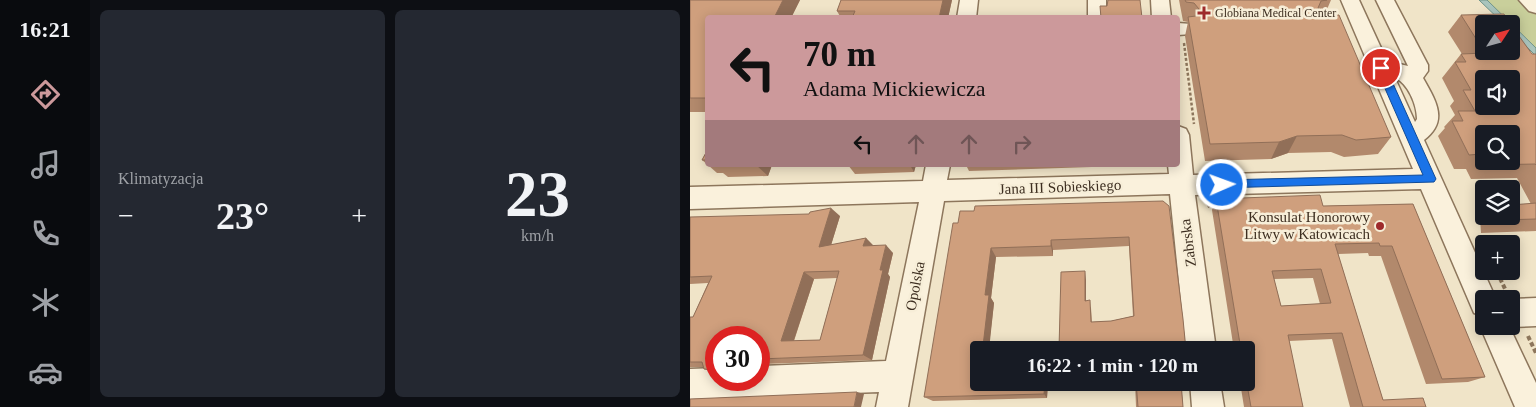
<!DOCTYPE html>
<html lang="pl">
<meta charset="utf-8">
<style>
:root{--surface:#171b24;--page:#242831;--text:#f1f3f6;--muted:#9ea1a6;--accent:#cc999b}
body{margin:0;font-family:"Times New Roman",serif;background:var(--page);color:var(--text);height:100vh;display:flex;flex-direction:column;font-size:19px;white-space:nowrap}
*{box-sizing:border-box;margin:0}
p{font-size:16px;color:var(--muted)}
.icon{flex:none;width:28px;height:28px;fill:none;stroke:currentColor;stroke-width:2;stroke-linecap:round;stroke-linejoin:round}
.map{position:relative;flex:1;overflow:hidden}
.drawer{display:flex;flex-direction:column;gap:10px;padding:10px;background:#0d0f14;width:600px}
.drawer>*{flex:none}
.banner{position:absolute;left:15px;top:15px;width:475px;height:152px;border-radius:5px;box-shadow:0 2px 12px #0003;background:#cc999b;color:#111;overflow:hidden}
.needle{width:32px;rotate:54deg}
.buttons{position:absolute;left:785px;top:15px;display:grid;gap:10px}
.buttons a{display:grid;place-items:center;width:45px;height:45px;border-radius:5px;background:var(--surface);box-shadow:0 2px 12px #0003;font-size:25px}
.speed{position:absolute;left:15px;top:326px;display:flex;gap:10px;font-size:25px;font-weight:700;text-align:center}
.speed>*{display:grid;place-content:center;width:65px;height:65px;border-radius:50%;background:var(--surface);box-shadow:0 2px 12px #0003;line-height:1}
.speed .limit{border:8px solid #d22;background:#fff;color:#111}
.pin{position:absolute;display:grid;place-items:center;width:42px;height:42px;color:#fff;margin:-21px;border:2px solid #fff;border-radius:50%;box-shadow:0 1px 5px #0007}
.me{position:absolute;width:55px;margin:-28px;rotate:88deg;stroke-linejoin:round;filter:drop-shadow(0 0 4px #0008)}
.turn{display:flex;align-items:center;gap:18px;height:105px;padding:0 15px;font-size:22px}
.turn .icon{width:65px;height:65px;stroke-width:2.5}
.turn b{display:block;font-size:35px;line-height:42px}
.lanes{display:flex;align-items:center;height:48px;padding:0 15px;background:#0003;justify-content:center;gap:25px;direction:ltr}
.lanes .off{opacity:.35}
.big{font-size:38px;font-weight:800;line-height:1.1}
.drawer .widget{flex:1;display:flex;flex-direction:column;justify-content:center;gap:8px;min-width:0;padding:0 18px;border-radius:8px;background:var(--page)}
.drawer .dial{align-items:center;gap:0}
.dial b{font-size:65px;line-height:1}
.heat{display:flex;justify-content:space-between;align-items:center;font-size:28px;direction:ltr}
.drawer .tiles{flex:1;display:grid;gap:10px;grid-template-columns:repeat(2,1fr)}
.trip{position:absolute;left:280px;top:341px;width:285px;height:50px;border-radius:5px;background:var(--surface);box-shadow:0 2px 12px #0003;font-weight:800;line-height:50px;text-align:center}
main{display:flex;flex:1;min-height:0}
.dock{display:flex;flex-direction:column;width:90px;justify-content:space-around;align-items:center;background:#090b0e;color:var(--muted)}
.dock .icon{width:35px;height:35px}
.dock .current{color:var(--accent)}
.dock b{font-size:22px;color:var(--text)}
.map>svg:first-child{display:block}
</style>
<main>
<nav class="dock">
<b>16:21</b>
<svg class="icon current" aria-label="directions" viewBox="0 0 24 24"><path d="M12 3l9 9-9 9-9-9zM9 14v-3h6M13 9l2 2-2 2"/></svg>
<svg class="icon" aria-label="music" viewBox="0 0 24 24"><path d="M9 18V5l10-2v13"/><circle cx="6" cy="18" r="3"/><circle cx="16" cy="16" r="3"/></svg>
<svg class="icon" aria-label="phone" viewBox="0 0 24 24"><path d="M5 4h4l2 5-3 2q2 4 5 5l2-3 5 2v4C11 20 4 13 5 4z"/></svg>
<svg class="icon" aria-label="climate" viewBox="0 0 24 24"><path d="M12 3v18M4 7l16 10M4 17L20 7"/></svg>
<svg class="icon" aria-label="car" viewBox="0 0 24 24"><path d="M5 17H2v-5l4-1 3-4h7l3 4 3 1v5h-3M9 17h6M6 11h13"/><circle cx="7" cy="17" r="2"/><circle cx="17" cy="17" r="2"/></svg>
</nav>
<section class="drawer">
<div class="tiles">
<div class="widget"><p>Klimatyzacja</p>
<div class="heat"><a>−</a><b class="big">23°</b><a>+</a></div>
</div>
<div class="widget dial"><b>23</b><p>km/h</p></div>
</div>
</section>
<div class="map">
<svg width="846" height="407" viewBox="0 0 846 407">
<rect width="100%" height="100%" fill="#f0e4c8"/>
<!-- green -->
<path fill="#c9cf9b" d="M797,0H846V48Z"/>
<!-- water -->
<path fill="#a9c4bc" stroke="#6f938a" d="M789,0H797L846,48V56L821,31V24H814Z"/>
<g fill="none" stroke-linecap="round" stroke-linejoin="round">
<!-- minor casing -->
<g stroke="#8d765c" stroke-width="3">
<path id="minor" d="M270,0H288L286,18H267Z
M398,0H416V18H398Z
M461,0H479L481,18H462Z
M651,0H669L697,61L718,66L686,0H704L738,65V71L733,78C746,101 759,121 734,140L806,299H794V326H819L846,383V407H825L790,326L794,316L784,313L731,189L505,195L526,350H496L480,194L254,201L218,407H186L189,392L0,399V369L26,368V380H69V366L196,361L229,202L0,209V187L233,181L236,165H260L257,180L479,174L478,165H488V126L496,129L499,135L503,175L723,169ZM705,78C718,83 727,105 727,119L725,122Z
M829,0H846V13L839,11Z
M488,23L501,24L504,29L501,34L488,35Z
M846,298V326L821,327L819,326H821V299Z
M500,382H530L534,407H502Z"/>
</g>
<!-- path-far1 -->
<path stroke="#8d765c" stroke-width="2.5" stroke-dasharray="3 2" stroke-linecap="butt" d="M494,43L504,124"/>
<!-- path -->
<path stroke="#8d765c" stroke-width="4" stroke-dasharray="4.5 2.5" stroke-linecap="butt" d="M518,203L521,209
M807,272L817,293
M838,336L846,353"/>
<!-- minor -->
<use href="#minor" fill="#faf1dc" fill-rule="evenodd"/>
</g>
<!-- wall -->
<path fill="#b2896c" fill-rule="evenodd" d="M0,0H110L101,18H18V112H0Z
M151,0H262L258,18H151L147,11Z
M489,0H641L635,14L701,137L688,154L654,157L641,152L598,153L581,159L515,161L495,36L498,22L493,21Z
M771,15L842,54H846V231L791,233L790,218L794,215V216H821L841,204L827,178L781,179L776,169H764L748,136L755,128L754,127L765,115L760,106L764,101L752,78L771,54H772L758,32ZM794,134L821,161H794Z
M18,149V165L12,160Z
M18,165H82L78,176L38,177L33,173H27Z
M158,165H226L224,172L165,174Z
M276,165H462L279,171Z
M526,199L633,206L723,204L795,377L778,382L736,384L691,256H679L678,253L648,254L693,400L736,407H660L642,339L599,341L613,407H554L550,382H556V350H544L522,210ZM623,278L630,304L591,306L584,279Z
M473,201L496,350H369V349L396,280V300L401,308L402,322L421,321L443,316L439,246L363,250V256L306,257L301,298L304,303L299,345L356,344L359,350H289L358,382L357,398L243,401L234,397L268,223Z
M150,216L141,245L176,238L183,246L203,253L198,274L200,277L182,360L69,364V365V338H26V373L14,369L13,367H0V317H3L18,283L0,284V217ZM147,278L130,340L104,341L124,279Z
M445,382H491L493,407H446Z"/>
<!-- shaded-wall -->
<path fill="#916f58" d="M93,0H110L101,18H84Z
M253,0H262L258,18H249Z
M607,136L598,153L581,159L589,142Z
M66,165H82L78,176Z
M220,165H226L224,172Z
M141,208L150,216L138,255L129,247Z
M176,238L183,245L181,253L173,246Z
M361,240L363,250V256L361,246Z
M196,245L203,253L198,274L200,277L182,360L173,355L190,270Z
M301,248L306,257L301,298L304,303L299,350L293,346L295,295Z
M395,271L396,280V308L395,301Z
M114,272L124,279L102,346L91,341Z
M355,382H358L357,398L354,394Z
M167,392L174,394L171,407H164Z"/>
<!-- building -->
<path fill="#cf9f7d" stroke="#916f58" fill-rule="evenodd" d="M0,0H93L84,18H18V98H0Z
M151,0H253L249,18H162L165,11H147Z
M418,0H450L452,18H411L410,6H417Z
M495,0H637L631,1L628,8L632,14L649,15L701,137L666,140L652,135L607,136L589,142L520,144L498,17L506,16L509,9L504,3L496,2Z
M814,14L820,24H794V51H821V25L842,54H846V165L845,164L797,165L795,161H821V134H794V159L791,154L779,155L762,121H773L768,111H785L773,90H781L765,62H776L771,54L795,53L771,15ZM794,79H821V106H794Z
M18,149V160H12Z
M630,195L633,206L723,204L795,377L752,379L702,246H690L689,243L645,244L693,400L733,398L736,407H673L652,333L598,335L613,407H561L556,379V350H551L526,199ZM631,269L641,303L591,306L582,271Z
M473,201L479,206L493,319L496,350H444V347L369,349L371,272L395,271V301L400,300L401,322L421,321L444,316L439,237L361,240V246L301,248L295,295H299L293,346L356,344V350H289V382H355L354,394L234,397L263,223H268L270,211H284L285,206Z
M846,203V219L809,220V216H821V205Z
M141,208L129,247L176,238L173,246L196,245L190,270H193L173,355L69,359V338H26V370L14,369L12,362H0V317H3L22,276L0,277V217L119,214L120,212ZM149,271L130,340L91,341L114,272Z
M446,382H491L493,407H448Z
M167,392L164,407H0V399Z"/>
<!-- route -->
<path fill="#1a73e8" stroke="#114b97" d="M691,64L696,68L746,179L744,182L529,188L527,185L532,180L733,175L686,68Z"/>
<!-- markers -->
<g fill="#9e2a2b" stroke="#f7eed8" stroke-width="2">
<path d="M511.5 5.5h5v5h5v5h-5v5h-5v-5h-5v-5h5z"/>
<circle cx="690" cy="226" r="5"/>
</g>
<g text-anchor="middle" stroke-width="5" stroke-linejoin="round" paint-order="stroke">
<!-- far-poi labels -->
<g font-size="12" fill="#3d2e20" stroke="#f7eed8" text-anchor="start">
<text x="525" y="17">Globiana Medical Center</text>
</g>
<!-- street labels -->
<g font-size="15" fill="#3d2e20" stroke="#f7eed8">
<text transform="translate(370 187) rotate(-2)" y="5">Jana III Sobieskiego</text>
<text transform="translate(498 243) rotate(-97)" y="5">Zabrska</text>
<text transform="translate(225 286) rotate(-79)" y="5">Opolska</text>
</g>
<!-- poi labels -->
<g font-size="15" fill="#3d2e20" stroke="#f7eed8" text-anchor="end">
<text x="680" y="222">Konsulat Honorowy<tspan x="680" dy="17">Litwy w Katowicach</tspan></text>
</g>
</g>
</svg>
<div class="buttons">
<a><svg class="needle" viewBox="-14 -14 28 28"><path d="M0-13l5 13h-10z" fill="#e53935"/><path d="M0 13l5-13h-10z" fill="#9ea1a6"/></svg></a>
<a><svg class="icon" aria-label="sound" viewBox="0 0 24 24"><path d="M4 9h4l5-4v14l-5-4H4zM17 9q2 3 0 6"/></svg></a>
<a><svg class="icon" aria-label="search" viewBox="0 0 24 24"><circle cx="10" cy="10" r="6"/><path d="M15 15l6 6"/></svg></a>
<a><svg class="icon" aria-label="layers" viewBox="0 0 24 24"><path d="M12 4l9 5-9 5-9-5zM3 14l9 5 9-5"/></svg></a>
<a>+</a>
<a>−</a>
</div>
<div class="speed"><div class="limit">30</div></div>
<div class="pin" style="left:691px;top:68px;background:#d93025"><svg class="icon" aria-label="arrive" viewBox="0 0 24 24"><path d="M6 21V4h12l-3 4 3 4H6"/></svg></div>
<svg class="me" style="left:532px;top:185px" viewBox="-20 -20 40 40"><circle r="17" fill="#1a73e8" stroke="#fff" stroke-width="3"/><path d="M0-11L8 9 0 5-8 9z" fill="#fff"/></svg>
<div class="trip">16:22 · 1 min · 120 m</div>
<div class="banner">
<div class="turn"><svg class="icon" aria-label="left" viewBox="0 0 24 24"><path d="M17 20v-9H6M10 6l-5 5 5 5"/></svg><div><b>70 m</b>Adama Mickiewicza</div></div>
<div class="lanes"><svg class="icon" aria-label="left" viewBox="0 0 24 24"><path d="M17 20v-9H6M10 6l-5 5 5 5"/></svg><svg class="icon off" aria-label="ahead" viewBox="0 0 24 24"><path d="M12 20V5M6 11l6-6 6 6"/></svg><svg class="icon off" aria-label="ahead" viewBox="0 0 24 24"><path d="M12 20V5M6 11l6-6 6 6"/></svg><svg class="icon off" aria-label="right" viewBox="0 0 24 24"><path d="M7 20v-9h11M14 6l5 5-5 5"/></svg></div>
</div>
</div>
</main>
